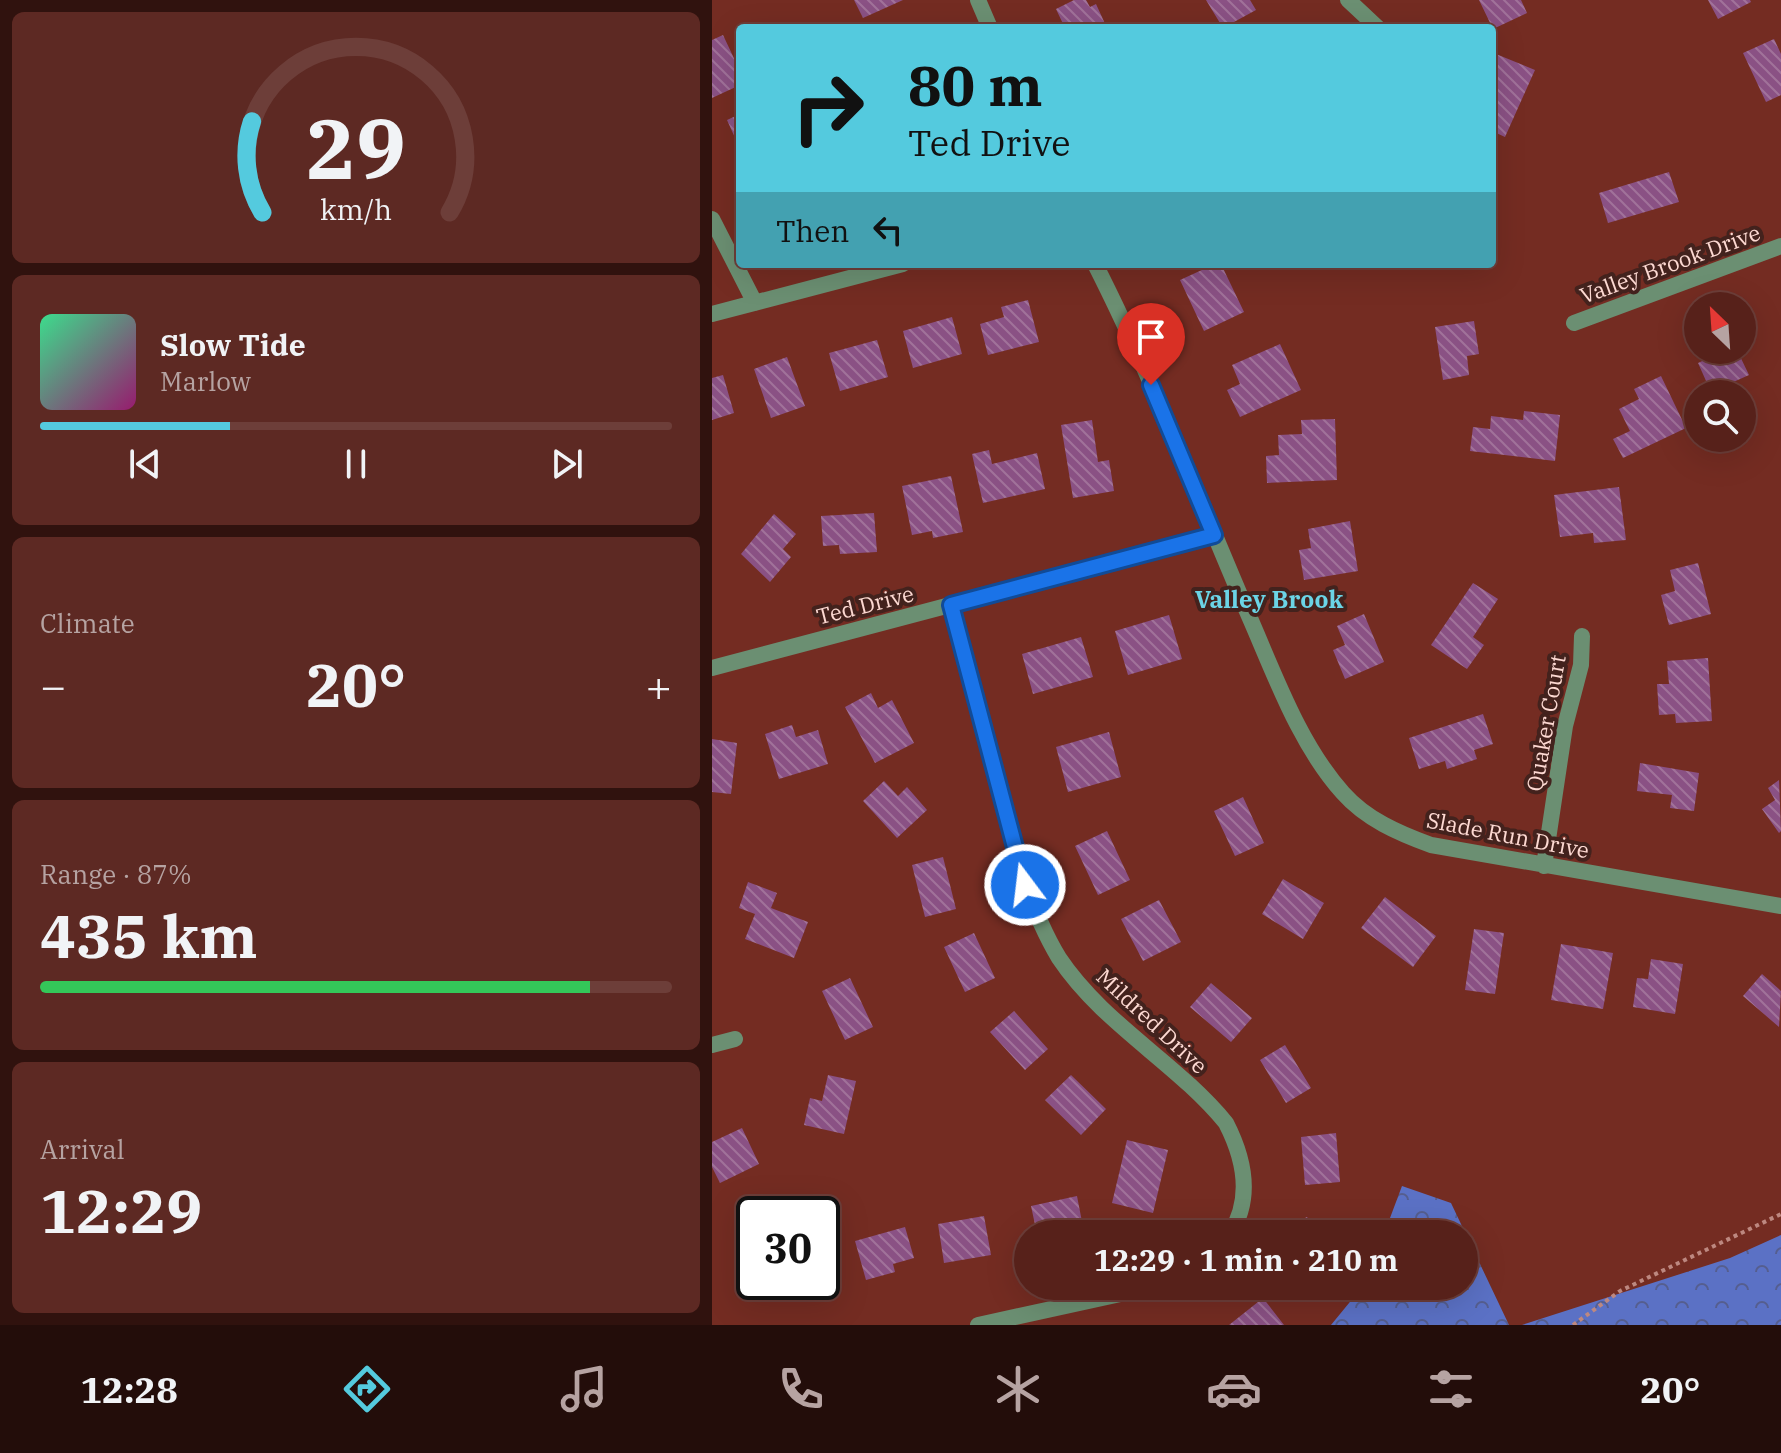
<!DOCTYPE html>
<meta charset="utf-8">
<style>
:root{--surface:#57211a;--page:#5d2923;--text:#f1f3f6;--muted:#b6a3a2;--line:#6d3e39;--accent:#54cade}
body{margin:0;font-family:"IBM Plex Serif",serif;background:var(--page);color:var(--text);height:100vh;display:flex;flex-direction:column;font-size:30px;white-space:nowrap}
*{box-sizing:border-box;margin:0}
p{font-size:26px;color:var(--muted)}
.icon{flex:none;width:44px;height:44px;fill:none;stroke:currentColor;stroke-width:2;stroke-linecap:round;stroke-linejoin:round}
.map{position:relative;flex:1;overflow:hidden}
.side{display:flex;flex-direction:column;gap:12px;padding:12px;background:#30120e;width:712px}
.side>*{flex:none}
.guide{position:absolute;left:24px;top:24px;width:760px;height:244px;border-radius:8px;box-shadow:0 8px 32px #0002,0 0 0 2px var(--line);background:#54cade;color:#111;overflow:hidden}
.needle{width:52px;rotate:335deg}
.fabs{position:absolute;left:972px;top:292px;display:grid;gap:16px}
.fabs a{display:grid;place-items:center;width:72px;height:72px;border-radius:50%;background:var(--surface);box-shadow:0 8px 32px #0002,0 0 0 2px var(--line);font-size:40px}
.speed{position:absolute;left:24px;top:1196px;display:flex;gap:16px;font-size:40px;font-weight:700;text-align:center}
.speed>*{display:grid;place-content:center;width:104px;height:104px;border-radius:50%;background:var(--surface);box-shadow:0 8px 32px #0002,0 0 0 2px var(--line);line-height:1}
.speed .limit{border:4px solid #111;border-radius:12px;background:#fff;color:#111}
.pin{position:absolute;display:grid;place-items:center;width:68px;height:68px;color:#fff;margin:-82px -34px;border-radius:50% 50% 50% 0;rotate:-45deg;box-shadow:0 0 8px #0007}
.pin .icon{rotate:45deg}
.me{position:absolute;width:88px;margin:-44px;rotate:345deg;stroke-linejoin:round;filter:drop-shadow(0 0 6px #0008)}
.turn{display:flex;align-items:center;gap:28px;height:168px;padding:0 40px;font-size:36px}
.turn .icon{width:104px;height:104px;stroke-width:2.5}
.turn b{display:block;font-size:56px;line-height:68px}
.then{display:flex;align-items:center;height:76px;padding:0 40px;background:#0003;gap:16px;font-size:30px}
.big{font-size:60px;font-weight:800;line-height:1.1}
.side .tile{flex:1;display:flex;flex-direction:column;justify-content:center;gap:12px;min-width:0;padding:0 28px;border-radius:12px;background:var(--page)}
.side .dial{align-items:center;gap:0}
.dial svg{height:208px;overflow:visible;fill:none;stroke:var(--line);stroke-width:7;stroke-linecap:round;text-anchor:middle}
.dial text{fill:var(--text);stroke:none}
.song{display:flex;align-items:center;gap:24px}
.cover{width:96px;height:96px;border-radius:12px;background:linear-gradient(135deg,hsl(150 70% 55%),hsl(320 70% 35%))}
.played{height:8px;border-radius:4px;background:linear-gradient(90deg,var(--accent) 30%,var(--line) 30%)}
.keys{display:flex;justify-content:space-around;direction:ltr}
.heat{display:flex;justify-content:space-between;align-items:center;font-size:44px;direction:ltr}
.charge{height:12px;border-radius:6px;background:linear-gradient(90deg,#34c759 87%,var(--line) 0)}
.trip{position:absolute;left:302px;top:1220px;width:464px;height:80px;border-radius:40px;background:var(--surface);box-shadow:0 8px 32px #0002,0 0 0 2px var(--line);font-weight:800;line-height:80px;text-align:center}
.dock{display:flex;height:128px;justify-content:space-around;align-items:center;background:#230d0a;color:var(--muted)}
.dock .icon{width:56px;height:56px}
.dock .selected{color:var(--accent)}
.dock b{font-size:36px;color:var(--text)}
main{display:flex;flex:1;min-height:0}
.map>svg:first-child{display:block}
</style>
<main>
<section class="side">
<div class="tile dial"><svg viewBox="0 0 100 80">
<path d="M14 69A42 42 0 1 1 86 69"/>
<path d="M14 69A42 42 0 0 1 10 34" stroke="#54cade"/>
<text x="50" y="56" font-size="32" font-weight="700">29</text>
<text x="50" y="72" font-size="11">km/h</text>
</svg></div>
<div class="tile">
<div class="song"><i class="cover"></i><div><b>Slow Tide</b><p>Marlow</p></div></div>
<div class="played"></div>
<div class="keys"><svg class="icon" aria-label="previous" viewBox="0 0 24 24"><path d="M18 5L8 12l10 7zM5 5v14"/></svg><svg class="icon" aria-label="pause" viewBox="0 0 24 24"><path d="M8 5v14M16 5v14"/></svg><svg class="icon" aria-label="next" viewBox="0 0 24 24"><path d="M6 5l10 7-10 7zM19 5v14"/></svg></div>
</div>
<div class="tile"><p>Climate</p>
<div class="heat"><a>−</a><b class="big">20°</b><a>+</a></div>
</div>
<div class="tile"><p>Range · 87%</p><b class="big">435 km</b><div class="charge"></div></div>
<div class="tile"><p>Arrival</p><b class="big">12:29</b></div>
</section>
<div class="map">
<svg width="1069" height="1325" viewBox="0 0 1069 1325">
<defs>
<pattern id="forest-crowns" width="20" height="18" patternUnits="userSpaceOnUse" patternTransform="scale(2)"><rect width="20" height="18" fill="#5b71c5"/><path d="M2 6a3 3 0 1 1 6 0M12 15a3 3 0 1 1 6 0" fill="none" stroke="#555e8f"/></pattern>
<pattern id="building-back-hatch" width="6" height="6" patternUnits="userSpaceOnUse" patternTransform="scale(2)"><rect width="6" height="6" fill="#8a5184"/><path d="M-1 5l2 2M0 0l6 6M5-1l2 2" fill="none" stroke="#a1729a"/></pattern>
</defs>
<rect width="100%" height="100%" fill="#742c22"/>
<!-- forest -->
<path fill="url(#forest-crowns)" d="M690,1186L739,1203L797,1325H619L651,1286H752V1234H672Z
M1069,1235V1325H810L1018,1258Z"/>
<!-- building -->
<path fill="url(#building-back-hatch)" d="M142,0H191L151,18Z
M362,0H374L378,7L384,4L395,28H353L344,9Z
M494,0H538L544,10L511,28Z
M767,0H809L815,13L781,29Z
M996,0H1038L1039,2L1006,19Z
M11,35L28,71V85L0,98V40Z
M1062,39L1069,54V95L1054,102L1031,53Z
M784,54L823,70L793,137L780,131V64Z
M28,114V149L15,120Z
M957,172L967,202L896,223L887,193Z
M503,264H509L532,312L492,331L468,280Z
M316,300L327,342L276,355L268,324L292,317L289,307Z
M240,317L250,354L201,368L191,331Z
M762,321L767,354L755,356L757,375L731,380L723,327Z
M165,340L176,377L128,391L117,353Z
M568,344L589,390L528,417L515,390L528,384L520,365Z
M1014,350H1025L1037,375L999,392L986,363Z
M75,357L93,406L59,418L42,369Z
M11,375L22,413L0,420V378Z
M949,376L974,428L911,458L901,439L918,431L907,409L927,399L922,389Z
M812,411L848,415L843,461L758,451L761,427L778,429L779,416L811,420Z
M623,419L625,480L555,483L554,456L567,455L566,435L590,434L589,420Z
M380,420L386,462L397,460L402,491L361,498L349,425Z
M277,450L280,464L325,453L333,489L271,503L260,454Z
M239,476L251,532L221,538L220,531L200,535L190,486Z
M907,487L914,540L882,543L881,533L848,537L842,495Z
M162,513L165,552L128,554L127,545L111,546L109,516Z
M62,514L84,534L71,549L79,557L58,582L29,554Z
M638,521L646,571L592,580L587,550L599,548L596,529Z
M986,563L999,614L957,625L949,595L963,591L958,570Z
M761,583L786,599L761,637L772,645L755,669L719,645Z
M652,614L672,662L633,679L621,650L633,645L625,626Z
M457,615L470,659L416,675L403,631Z
M369,637L381,677L321,694L310,654Z
M996,658L1000,721L964,723L963,714L947,715L945,684H957L955,661Z
M159,693L166,708L180,700L202,743L163,763L133,707Z
M771,714L781,744L762,750L765,759L735,769L733,761L707,769L697,738Z
M80,725L84,737L106,730L116,764L67,779L53,734Z
M397,732L409,777L356,792L344,747Z
M0,739L25,743L19,794L0,792Z
M928,763L987,773L982,811L958,808L960,795L925,791Z
M1067,780L1069,831L1067,833L1050,809L1063,800L1056,788Z
M172,781L186,796L195,787L215,810L185,838L151,801Z
M531,797L552,843L523,856L502,811Z
M395,831L418,880L386,895L363,846Z
M231,857L244,909L213,917L200,865Z
M571,879L612,903L591,939L550,914Z
M36,882L65,893L59,908L96,922L82,958L33,939L43,914L27,908Z
M673,897L724,936L701,967L649,928Z
M447,900L469,942L431,961L409,919Z
M762,929L792,933L783,994L753,990Z
M262,933L283,978L253,992L232,947Z
M849,944L901,953L891,1009L839,1000Z
M939,959L971,964L963,1014L921,1007L925,978L936,979Z
M1050,974L1069,991L1067,1027L1031,996Z
M138,978L161,1027L133,1040L110,991Z
M499,983L540,1018L519,1042L478,1007Z
M302,1011L336,1049L313,1070L278,1032Z
M573,1045L599,1088L574,1103L548,1060Z
M116,1075L144,1081L132,1134L92,1125L98,1098L110,1101Z
M359,1075L394,1109L369,1135L333,1100Z
M30,1128L47,1164L8,1183L0,1167V1142Z
M624,1133L628,1182L593,1185L589,1137Z
M415,1140L456,1150L441,1213L400,1203Z
M365,1196L372,1232L325,1234L319,1206Z
M272,1216L279,1255L232,1263L226,1224Z
M594,1217L626,1231L625,1234H587Z
M193,1227L202,1258L181,1264L183,1272L154,1280L143,1241Z
M110,1243L123,1286L93,1295L90,1283L72,1288L71,1282H110Z
M551,1298L572,1325H517Z"/>
<g fill="none" stroke-linecap="round" stroke-linejoin="round">
<!-- path -->
<path stroke="#bd8880" stroke-width="4" stroke-dasharray="4 4" stroke-linecap="butt" d="M861,1325L908,1291L1069,1214"/>
<!-- minor -->
<path stroke="#6b8f72" stroke-width="16" d="M266,0L278,28
M636,0L666,28
M0,219L43,303
M383,264C441,378 486,498 537,616C563,675 587,744 631,793C654,819 686,833 719,845L1069,906
M0,314L191,264
M862,323L1069,246
M239,605L313,885C323,910 333,935 347,958C391,1024 465,1063 514,1123C532,1158 541,1198 518,1234
M0,668L502,535
M832,866L853,726L869,665L870,636
M0,1045L23,1039
M266,1325L445,1286"/>
</g>
<g fill="none" stroke-linecap="round" stroke-linejoin="round">
<!-- route casing -->
<g stroke="#114b97" stroke-width="20">
<path id="route" d="M313,885L239,605L502,535L439,385"/>
</g>
<!-- route -->
<use href="#route" stroke="#1a73e8" stroke-width="14"/>
</g>
<g text-anchor="middle" stroke-width="8" stroke-linejoin="round" paint-order="stroke">
<!-- street labels -->
<g font-size="22" fill="#fdd9d2" stroke="#43221d">
<text transform="translate(958 264) rotate(-20)" y="8">Valley Brook Drive</text>
<text transform="translate(153 605) rotate(-14)" y="8">Ted Drive</text>
<text transform="translate(834 723) rotate(-80)" y="8">Quaker Court</text>
<text transform="translate(796 835) rotate(11)" y="8">Slade Run Drive</text>
<text transform="translate(440 1021) rotate(43)" y="8">Mildred Drive</text>
</g>
<!-- neighbourhood labels -->
<g font-size="24" font-weight="bold" fill="#6bd4e6" stroke="#43221d">
<text x="557" y="608">Valley Brook</text>
</g>
</g>
</svg>
<div class="fabs">
<a><svg class="needle" viewBox="-14 -14 28 28"><path d="M0-13l5 13h-10z" fill="#e53935"/><path d="M0 13l5-13h-10z" fill="#b6a3a2"/></svg></a>
<a><svg class="icon" aria-label="search" viewBox="0 0 24 24"><circle cx="10" cy="10" r="6"/><path d="M15 15l6 6"/></svg></a>
</div>
<div class="speed"><div class="limit">30</div></div>
<div class="pin" style="left:439px;top:385px;background:#d93025"><svg class="icon" aria-label="arrive" viewBox="0 0 24 24"><path d="M6 21V4h12l-3 4 3 4H6"/></svg></div>
<svg class="me" style="left:313px;top:885px" viewBox="-20 -20 40 40"><circle r="17" fill="#1a73e8" stroke="#fff" stroke-width="3"/><path d="M0-11L8 9 0 5-8 9z" fill="#fff"/></svg>
<div class="trip">12:29 · 1 min · 210 m</div>
<div class="guide">
<div class="turn"><svg class="icon" aria-label="right" viewBox="0 0 24 24"><path d="M7 20v-9h11M14 6l5 5-5 5"/></svg><div><b>80 m</b>Ted Drive</div></div>
<div class="then">Then<svg class="icon" aria-label="left" viewBox="0 0 24 24"><path d="M17 20v-9H6M10 6l-5 5 5 5"/></svg></div>
</div>
</div>
</main>
<nav class="dock">
<b>12:28</b>
<svg class="icon selected" aria-label="directions" viewBox="0 0 24 24"><path d="M12 3l9 9-9 9-9-9zM9 14v-3h6M13 9l2 2-2 2"/></svg>
<svg class="icon" aria-label="music" viewBox="0 0 24 24"><path d="M9 18V5l10-2v13"/><circle cx="6" cy="18" r="3"/><circle cx="16" cy="16" r="3"/></svg>
<svg class="icon" aria-label="phone" viewBox="0 0 24 24"><path d="M5 4h4l2 5-3 2q2 4 5 5l2-3 5 2v4C11 20 4 13 5 4z"/></svg>
<svg class="icon" aria-label="climate" viewBox="0 0 24 24"><path d="M12 3v18M4 7l16 10M4 17L20 7"/></svg>
<svg class="icon" aria-label="car" viewBox="0 0 24 24"><path d="M5 17H2v-5l4-1 3-4h7l3 4 3 1v5h-3M9 17h6M6 11h13"/><circle cx="7" cy="17" r="2"/><circle cx="17" cy="17" r="2"/></svg>
<svg class="icon" aria-label="filters" viewBox="0 0 24 24"><path d="M4 7h16M4 17h16"/><circle cx="9" cy="7" r="2"/><circle cx="15" cy="17" r="2"/></svg>
<b>20°</b>
</nav>
